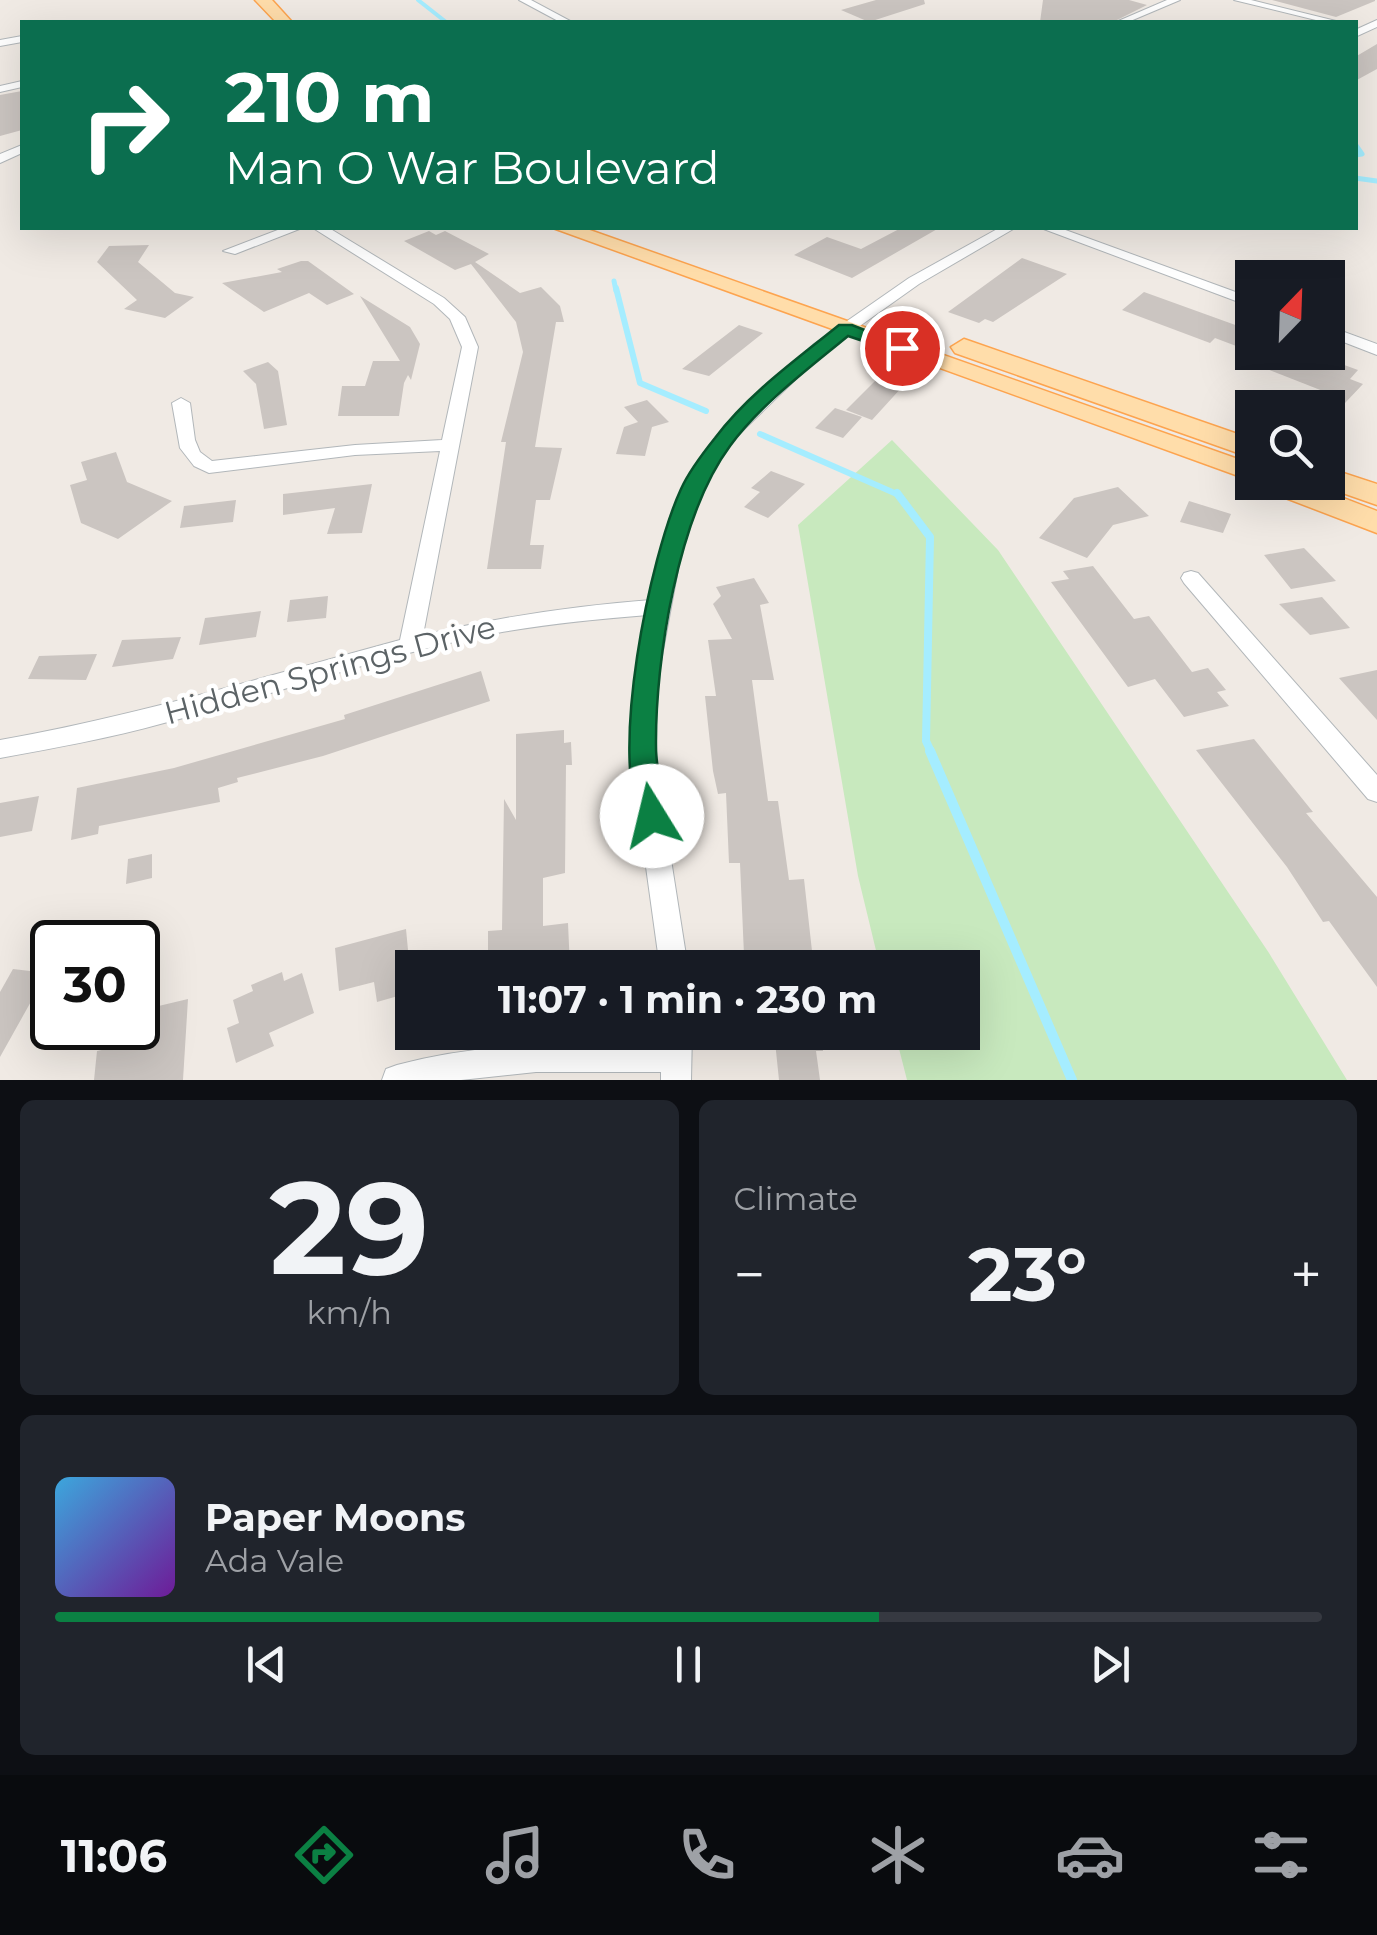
<!DOCTYPE html>
<meta charset="utf-8">
<style>
:root{--surface:#171b24;--page:#20242c;--text:#f1f3f6;--muted:#9ea1a6;--line:#363941;--accent:#0b8043}
body{margin:0;font-family:Montserrat,sans-serif;background:var(--page);color:var(--text);height:100vh;display:flex;flex-direction:column;font-size:38px;white-space:nowrap}
*{box-sizing:border-box;margin:0}
p{font-size:32px;color:var(--muted)}
.icon{flex:none;width:55px;height:55px;fill:none;stroke:currentColor;stroke-width:2;stroke-linecap:round;stroke-linejoin:round}
.map{position:relative;height:1080px;overflow:hidden}
.details{display:flex;flex-direction:column;gap:20px;padding:20px;background:#0d0f14;flex:1}
.details>*{flex:none}
.top-card{position:absolute;left:20px;top:20px;width:1338px;height:210px;border-radius:0px;box-shadow:0 10px 40px #0002;background:#0b6e4f;color:#fff;overflow:hidden}
.needle{width:65px;rotate:23deg}
.fabs{position:absolute;left:1235px;top:260px;display:grid;gap:20px}
.fabs a{display:grid;place-items:center;width:110px;height:110px;border-radius:0px;background:var(--surface);box-shadow:0 10px 40px #0002;font-size:50px}
.speed{position:absolute;left:30px;top:920px;display:flex;gap:20px;font-size:50px;font-weight:700;text-align:center}
.speed>*{display:grid;place-content:center;width:130px;height:130px;border-radius:50%;background:var(--surface);box-shadow:0 10px 40px #0002;line-height:1}
.speed .limit{border:5px solid #111;border-radius:15px;background:#fff;color:#111}
.pin{position:absolute;display:grid;place-items:center;width:85px;height:85px;color:#fff;margin:-42px;border:5px solid #fff;border-radius:50%;box-shadow:0 2px 10px #0007}
.me{position:absolute;width:110px;margin:-55px;rotate:351deg;stroke-linejoin:round;filter:drop-shadow(0 0 8px #0008)}
.turn{display:flex;align-items:center;gap:35px;height:210px;padding:0 40px;font-size:45px}
.turn .icon{width:130px;height:130px;stroke-width:2.5}
.turn b{display:block;font-size:70px;line-height:85px}
.big{font-size:75px;font-weight:700;line-height:1.1}
.details .card{flex:1;display:flex;flex-direction:column;justify-content:center;gap:15px;min-width:0;padding:0 35px;border-radius:15px;background:var(--page)}
.details .dial{align-items:center;gap:0}
.dial b{font-size:130px;line-height:1}
.song{display:flex;align-items:center;gap:30px}
.cover{width:120px;height:120px;border-radius:15px;background:linear-gradient(135deg,hsl(200 70% 55%),hsl(280 70% 35%))}
.played{height:10px;border-radius:5px;background:linear-gradient(90deg,var(--accent) 65%,var(--line) 65%)}
.keys{display:flex;justify-content:space-around;direction:ltr}
.heat{display:flex;justify-content:space-between;align-items:center;font-size:55px;direction:ltr}
.details .tiles{flex:1;display:grid;gap:20px;grid-template-columns:1fr 1fr}
.card:last-child{grid-column:span 2}
.trip{position:absolute;left:395px;top:950px;width:585px;height:100px;border-radius:0px;background:var(--surface);box-shadow:0 10px 40px #0002;font-weight:700;line-height:100px;text-align:center}
.tabs{display:flex;height:160px;justify-content:space-around;align-items:center;background:#090b0e;color:var(--muted)}
.tabs .icon{width:70px;height:70px}
.tabs .current{color:var(--accent)}
.tabs b{font-size:45px;color:var(--text)}
.map>svg:first-child{display:block}
</style>
<div class="map">
<svg width="1377" height="1080" viewBox="0 0 1377 1080">
<rect width="100%" height="100%" fill="#f0eae4"/>
<!-- green -->
<path fill="#c8e9be" d="M892,440L998,550L1269,953L1347,1080H907L895,1033L962,1032V968L880,967L858,876L798,525Z"/>
<g fill="none" stroke-linecap="round" stroke-linejoin="round">
<!-- stream-far4 -->
<path stroke="#a5edff" stroke-width="4" d="M418,0L446,22"/>
<!-- stream-far3 -->
<path stroke="#a5edff" stroke-width="5" d="M1355,144L1362,154L1355,155
M1355,178L1377,181
M614,281L616,291"/>
<!-- stream-far2 -->
<path stroke="#a5edff" stroke-width="6" d="M616,288L640,383L706,411
M760,434L899,495"/>
<!-- stream-far1 -->
<path stroke="#a5edff" stroke-width="8" d="M897,493L930,537L926,741L932,754"/>
<!-- stream -->
<path stroke="#a5edff" stroke-width="10" d="M930,751L1072,1080"/>
</g>
<!-- building -->
<path fill="#cbc5c1" d="M876,0H924L925,4L869,22L841,10Z
M1043,0H1129L1147,5L1113,22H1040Z
M1272,0H1375V1L1336,17Z
M1377,44V69L1355,81V57Z
M22,91V130L0,136V95Z
M901,228H939L852,278L794,255L827,237L861,249Z
M429,231L436,235L445,231L489,254L475,262L520,293L541,287L560,306L564,322H556L535,447L562,448L550,500H536L530,545H544L541,569H487L506,442H501L523,352L516,322L471,264L455,270L404,241Z
M149,245L138,262L175,293L194,297L165,318L124,309L137,300L97,262L109,246Z
M1022,258L1067,274L993,322L985,319L979,323L948,312Z
M301,261H308L354,294L327,305L309,293L264,312L222,283L282,272L277,269Z
M1144,292L1252,331V352L1215,338L1210,343L1122,310Z
M360,296L410,327L420,344L411,380L408,375L404,383L399,416H338L342,386H365L373,361H400Z
M739,325L763,333L709,376L682,369Z
M1277,352H1308L1336,362L1358,370L1350,379L1363,384L1328,421V393L1262,367Z
M268,362L278,371L287,425L264,429L256,384L243,371Z
M878,378L903,386L872,420L846,410Z
M647,400L669,422L652,427L645,456L616,454L624,427L638,422L624,407Z
M835,408L862,417L843,438L815,428Z
M116,452L127,482L172,501L118,539L81,523L70,485L87,480L81,462Z
M771,471L805,484L768,518L744,507L760,492L751,488Z
M372,484L362,533L327,534L335,508L283,515V494Z
M1118,487L1149,516L1113,525L1087,558L1039,538L1074,498Z
M236,500L233,522L180,528L184,506Z
M1189,501L1231,514L1223,533L1180,522Z
M1304,548L1336,581L1291,589L1264,555Z
M1093,566L1134,619L1149,616L1192,672L1208,668L1226,690L1217,692L1229,706L1184,717L1155,679L1128,687L1051,582L1069,579L1063,571Z
M754,578L769,603L760,605L774,680H752L768,801H778L789,880L804,879L812,951L744,955L740,863H729L726,793L718,794L713,771L705,696H716L708,640L732,639L713,604L721,596L716,587Z
M328,596L326,618L287,622L290,600Z
M1322,597L1350,628L1310,635L1279,604Z
M261,611L256,637L199,645L205,618Z
M181,637L173,659L112,667L122,640Z
M97,654L86,680L28,679L39,656Z
M1377,670V720L1339,678Z
M481,671L490,701L323,756L237,778L238,782L218,788L220,802L99,826L98,834L71,840L77,788L174,768L345,719L344,715Z
M564,730V743L571,742L572,765H566L565,873L543,878V926L568,923L570,968H488V931L502,930L504,799L516,820V734Z
M1254,739L1313,812L1306,813L1377,897V987L1329,921L1323,922L1287,867L1196,750Z
M39,796L32,831L0,837V803Z
M152,854V878L126,884L128,859Z
M406,929L412,992L377,1002L374,982L339,991L335,948Z
M13,969L47,973L0,1057V992Z
M282,972L284,981L302,973L314,1013L269,1033L274,1046L236,1063L227,1028L239,1023L233,1000L253,991L251,985Z
M188,999L183,1080H94L97,1051L143,1041L146,1009Z
M774,1032H821L823,1051H816L820,1080H779Z"/>
<g fill="none" stroke-linecap="round" stroke-linejoin="round">
<!-- street casing -->
<g stroke="#b2b7ba" stroke-width="2">
<path id="street" d="M519,0H531L572,22H560Z
M1167,0H1180L1128,22H1116Z
M1234,0H1251L1340,22H1324Z
M1377,20V27L1355,37V30Z
M22,36V42L0,46V40Z
M22,81V87L0,92V86Z
M22,145V153L0,163V154Z
M283,228H302L235,254L223,251Z
M313,228H329L444,298L465,317L478,347L423,635C499,617 573,606 651,600L663,542L683,487L718,435L814,344L909,278L999,228H1015L919,284L826,350L731,442L701,487L683,542L657,683L654,751L688,968H660L630,751L635,683L648,615C597,619 547,624 497,633C384,654 275,695 164,723C110,738 55,748 0,758V740C136,716 267,676 400,640L440,451L355,455L209,473L194,466L180,448L172,403L181,398L190,403L195,440L200,452L212,461L355,445L442,440L462,347L450,319L434,304Z
M1041,228H1060L1252,298V307Z
M1328,326L1377,344V355L1328,336Z
M1191,571L1198,573L1377,775V802L1368,799L1184,583L1181,578L1184,573Z
M662,1032H692L691,1080H661V1072H536L461,1080H382L386,1069L397,1065C485,1042 572,1042 662,1043Z"/>
</g>
<!-- primary casing -->
<g stroke="#fda44f" stroke-width="3">
<path id="primary" d="M255,0H272L292,22H276Z
M553,228H584L1252,464L1255,482Z
M964,339L1252,439V458L955,353L951,347Z
M1328,468L1377,484V505L1317,484L1328,482Z
M1258,482H1302L1377,511V533L1262,489Z"/>
</g>
<!-- street -->
<use href="#street" fill="#fff" fill-rule="evenodd"/>
<!-- primary -->
<use href="#primary" fill="#fda" fill-rule="evenodd"/>
</g>
<!-- route -->
<path fill="#0b8043" stroke="#07532c" stroke-width="2.5" d="M839,325H852L911,348L902,354L848,336C808,369 761,404 730,446C678,516 655,660 656,747C656,770 663,794 666,816L662,824H642C608,757 650,556 681,489C689,471 703,453 715,438C748,394 797,359 839,325Z"/>
<g text-anchor="middle" stroke-width="9" stroke-linejoin="round" paint-order="stroke">
<!-- street labels -->
<g font-size="32" fill="#5c6366" stroke="#fff">
<text transform="translate(330 670) rotate(-15)" y="11">Hidden Springs Drive</text>
</g>
</g>
</svg>
<div class="fabs">
<a><svg class="needle" viewBox="-14 -14 28 28"><path d="M0-13l5 13h-10z" fill="#e53935"/><path d="M0 13l5-13h-10z" fill="#9ea1a6"/></svg></a>
<a><svg class="icon" aria-label="search" viewBox="0 0 24 24"><circle cx="10" cy="10" r="6"/><path d="M15 15l6 6"/></svg></a>
</div>
<div class="speed"><div class="limit">30</div></div>
<div class="pin" style="left:902px;top:348px;background:#d93025"><svg class="icon" aria-label="arrive" viewBox="0 0 24 24"><path d="M6 21V4h12l-3 4 3 4H6"/></svg></div>
<svg class="me" style="left:652px;top:816px" viewBox="-20 -20 40 40"><circle r="19" fill="#fff"/><path d="M0-13L10 11 0 6-10 11z" fill="#0b8043"/></svg>
<div class="trip">11:07 · 1 min · 230 m</div>
<div class="top-card">
<div class="turn"><svg class="icon" aria-label="right" viewBox="0 0 24 24"><path d="M7 20v-9h11M14 6l5 5-5 5"/></svg><div><b>210 m</b>Man O War Boulevard</div></div>
</div>
</div>
<section class="details">
<div class="tiles">
<div class="card dial"><b>29</b><p>km/h</p></div>
<div class="card"><p>Climate</p>
<div class="heat"><a>−</a><b class="big">23°</b><a>+</a></div>
</div>
<div class="card">
<div class="song"><i class="cover"></i><div><b>Paper Moons</b><p>Ada Vale</p></div></div>
<div class="played"></div>
<div class="keys"><svg class="icon" aria-label="previous" viewBox="0 0 24 24"><path d="M18 5L8 12l10 7zM5 5v14"/></svg><svg class="icon" aria-label="pause" viewBox="0 0 24 24"><path d="M8 5v14M16 5v14"/></svg><svg class="icon" aria-label="next" viewBox="0 0 24 24"><path d="M6 5l10 7-10 7zM19 5v14"/></svg></div>
</div>
</div>
</section>
<nav class="tabs">
<b>11:06</b>
<svg class="icon current" aria-label="directions" viewBox="0 0 24 24"><path d="M12 3l9 9-9 9-9-9zM9 14v-3h6M13 9l2 2-2 2"/></svg>
<svg class="icon" aria-label="music" viewBox="0 0 24 24"><path d="M9 18V5l10-2v13"/><circle cx="6" cy="18" r="3"/><circle cx="16" cy="16" r="3"/></svg>
<svg class="icon" aria-label="phone" viewBox="0 0 24 24"><path d="M5 4h4l2 5-3 2q2 4 5 5l2-3 5 2v4C11 20 4 13 5 4z"/></svg>
<svg class="icon" aria-label="climate" viewBox="0 0 24 24"><path d="M12 3v18M4 7l16 10M4 17L20 7"/></svg>
<svg class="icon" aria-label="car" viewBox="0 0 24 24"><path d="M5 17H2v-5l4-1 3-4h7l3 4 3 1v5h-3M9 17h6M6 11h13"/><circle cx="7" cy="17" r="2"/><circle cx="17" cy="17" r="2"/></svg>
<svg class="icon" aria-label="filters" viewBox="0 0 24 24"><path d="M4 7h16M4 17h16"/><circle cx="9" cy="7" r="2"/><circle cx="15" cy="17" r="2"/></svg>
</nav>
